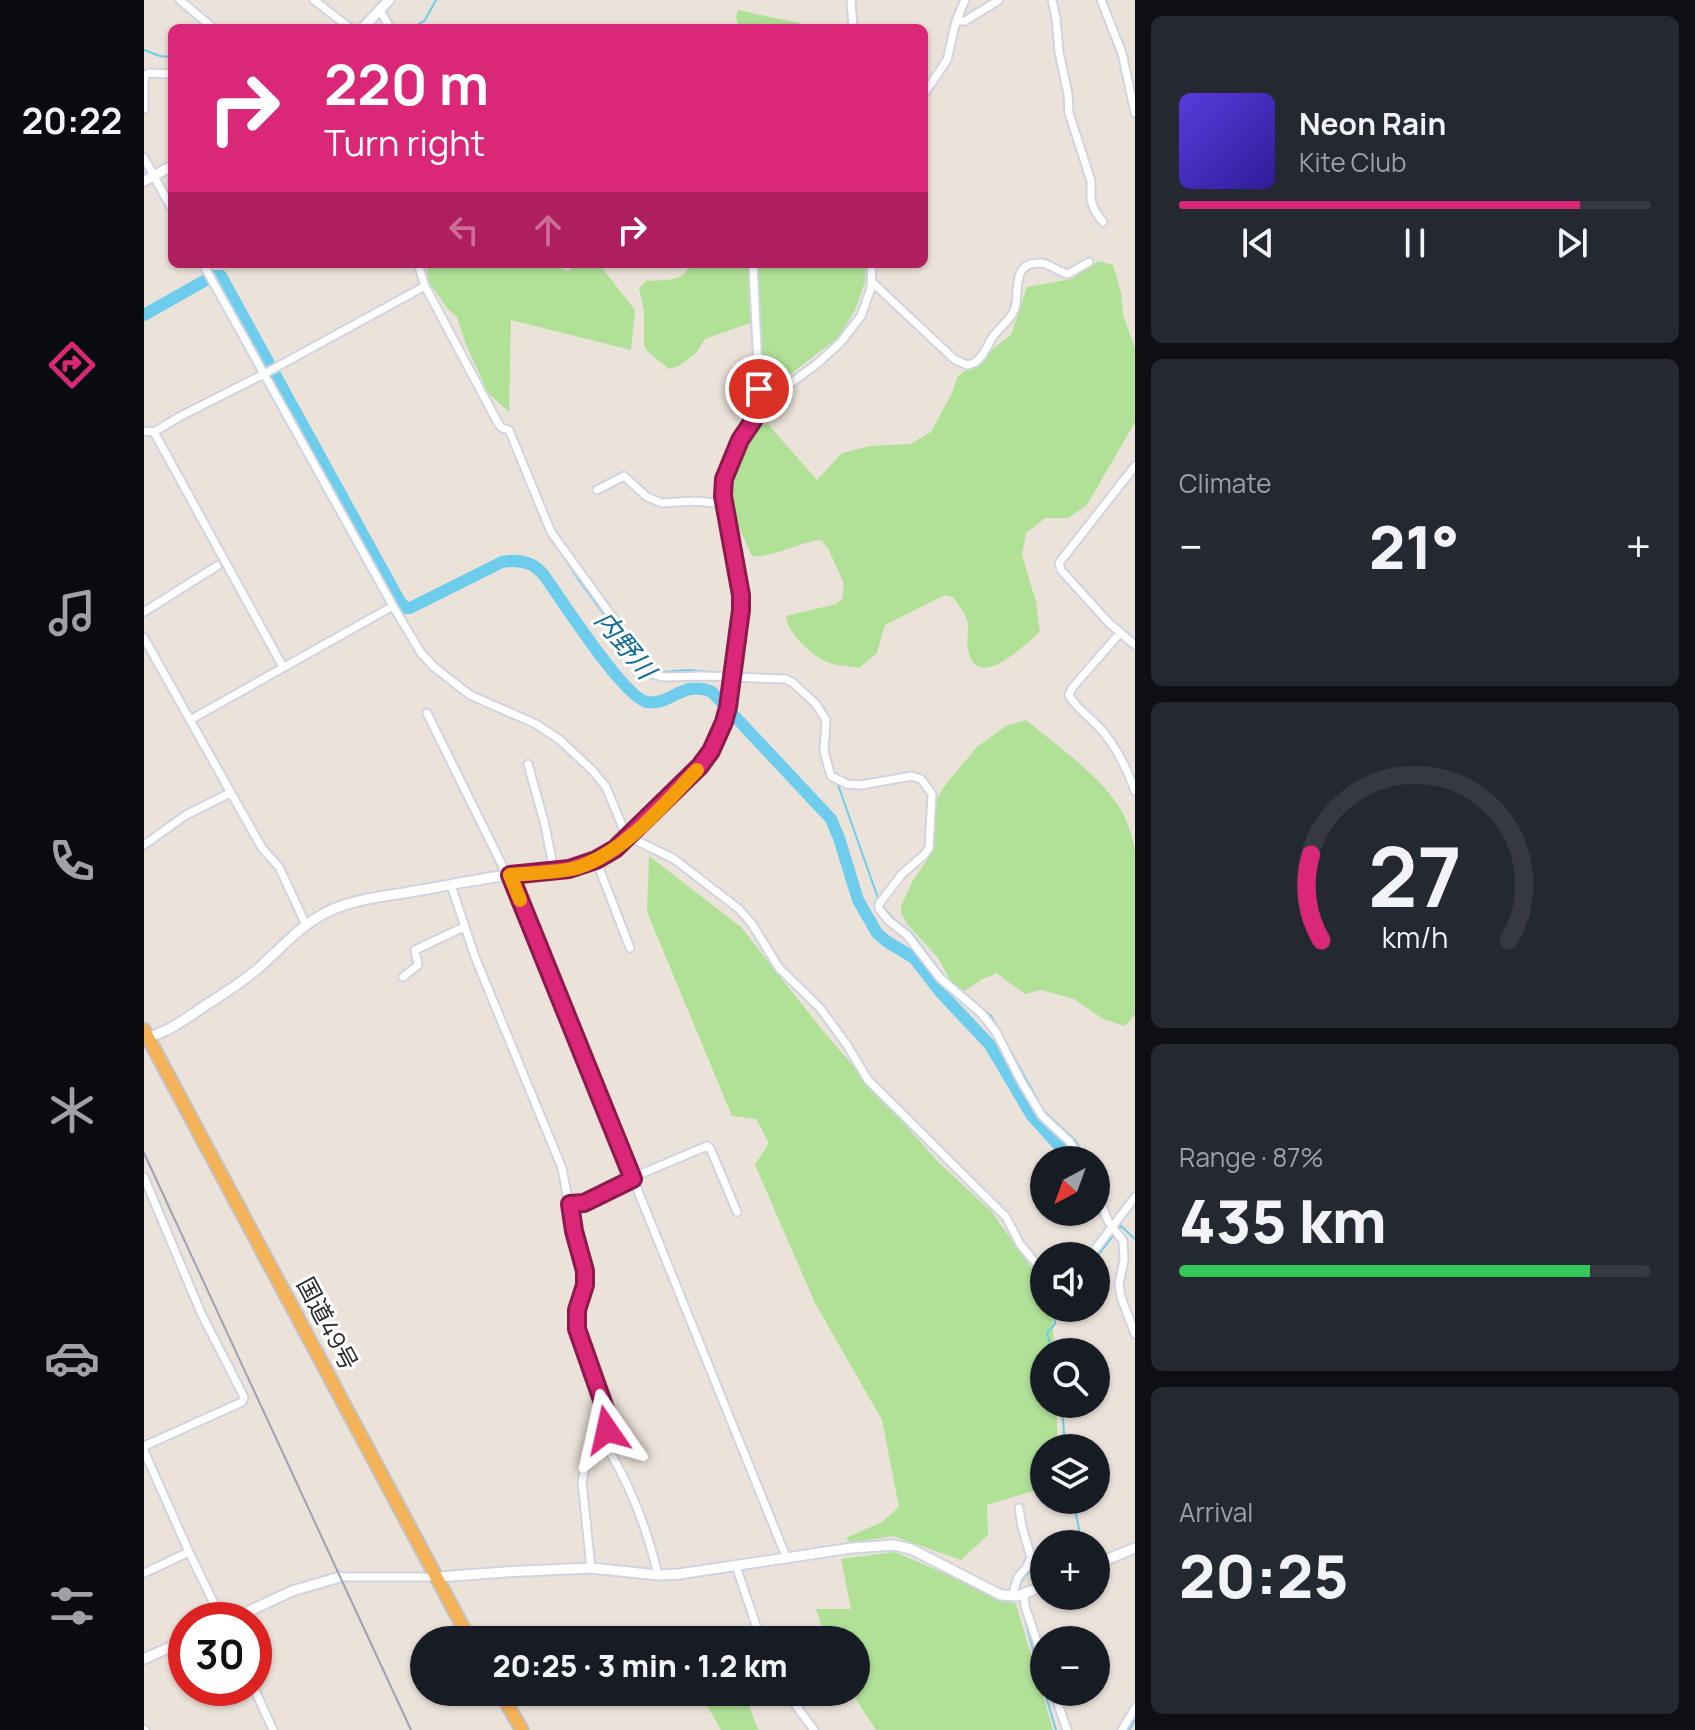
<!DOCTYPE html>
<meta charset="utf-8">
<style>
:root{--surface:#171b24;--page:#242831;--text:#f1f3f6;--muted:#9ea1a6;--line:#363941;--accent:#db2777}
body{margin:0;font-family:Manrope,"Noto Sans JP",sans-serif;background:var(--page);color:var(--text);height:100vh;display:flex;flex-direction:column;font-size:30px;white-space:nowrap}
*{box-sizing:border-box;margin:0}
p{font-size:26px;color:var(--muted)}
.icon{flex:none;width:44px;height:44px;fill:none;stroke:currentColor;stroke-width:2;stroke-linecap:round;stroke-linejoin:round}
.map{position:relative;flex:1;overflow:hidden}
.sheet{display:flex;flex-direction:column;gap:16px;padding:16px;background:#0d0f14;width:560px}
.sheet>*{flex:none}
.hud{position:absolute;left:24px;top:24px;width:760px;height:244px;border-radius:12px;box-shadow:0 2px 6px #0004;background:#db2777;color:#fff;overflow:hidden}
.needle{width:52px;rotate:221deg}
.buttons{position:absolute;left:886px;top:1146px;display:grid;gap:16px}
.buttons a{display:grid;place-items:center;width:80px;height:80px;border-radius:50%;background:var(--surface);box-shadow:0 2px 6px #0004;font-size:40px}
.speed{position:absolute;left:24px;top:1602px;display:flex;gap:16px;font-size:40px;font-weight:700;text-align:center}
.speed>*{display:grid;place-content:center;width:104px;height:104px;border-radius:50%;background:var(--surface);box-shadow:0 2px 6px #0004;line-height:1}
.speed .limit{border:12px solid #d22;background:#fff;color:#111}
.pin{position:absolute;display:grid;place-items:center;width:68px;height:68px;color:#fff;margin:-34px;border:4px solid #fff;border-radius:50%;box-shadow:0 2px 8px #0007}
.me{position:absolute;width:88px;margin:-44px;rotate:349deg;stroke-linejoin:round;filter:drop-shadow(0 0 6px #0008)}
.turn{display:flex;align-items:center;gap:28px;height:168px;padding:0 24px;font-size:36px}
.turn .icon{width:104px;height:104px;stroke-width:2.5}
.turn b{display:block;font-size:56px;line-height:68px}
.lanes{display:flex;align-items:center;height:76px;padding:0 24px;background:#0003;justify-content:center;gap:40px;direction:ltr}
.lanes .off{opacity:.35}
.big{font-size:60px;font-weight:800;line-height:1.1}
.sheet .widget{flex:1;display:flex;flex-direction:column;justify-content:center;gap:12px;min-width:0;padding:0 28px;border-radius:12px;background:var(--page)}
.sheet .dial{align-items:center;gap:0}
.dial svg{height:208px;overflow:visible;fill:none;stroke:var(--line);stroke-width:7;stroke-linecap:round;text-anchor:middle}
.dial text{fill:var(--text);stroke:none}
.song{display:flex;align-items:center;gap:24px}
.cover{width:96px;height:96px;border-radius:12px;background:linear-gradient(135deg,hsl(250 70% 55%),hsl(250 70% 35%))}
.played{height:8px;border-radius:4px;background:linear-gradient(90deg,var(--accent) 85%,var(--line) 85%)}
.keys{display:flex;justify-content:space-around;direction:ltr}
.heat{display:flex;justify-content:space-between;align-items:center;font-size:44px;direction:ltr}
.charge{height:12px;border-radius:6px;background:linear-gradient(90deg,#34c759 87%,var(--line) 0)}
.trip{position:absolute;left:266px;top:1626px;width:460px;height:80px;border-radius:40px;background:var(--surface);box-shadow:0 2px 6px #0004;font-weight:800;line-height:80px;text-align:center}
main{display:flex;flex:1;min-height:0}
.dock{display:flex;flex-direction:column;width:144px;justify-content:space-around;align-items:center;background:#090b0e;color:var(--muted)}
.dock .icon{width:56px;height:56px}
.dock .current{color:var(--accent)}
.dock b{font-size:36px;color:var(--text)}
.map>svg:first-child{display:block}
</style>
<main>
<nav class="dock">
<b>20:22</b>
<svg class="icon current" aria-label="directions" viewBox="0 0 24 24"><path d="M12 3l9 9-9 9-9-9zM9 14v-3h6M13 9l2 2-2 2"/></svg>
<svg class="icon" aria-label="music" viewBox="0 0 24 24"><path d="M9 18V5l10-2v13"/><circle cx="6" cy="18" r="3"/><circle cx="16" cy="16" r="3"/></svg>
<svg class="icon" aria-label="phone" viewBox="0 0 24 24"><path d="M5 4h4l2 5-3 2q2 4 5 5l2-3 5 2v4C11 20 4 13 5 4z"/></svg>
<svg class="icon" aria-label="climate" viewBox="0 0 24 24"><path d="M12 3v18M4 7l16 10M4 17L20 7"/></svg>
<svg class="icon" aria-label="car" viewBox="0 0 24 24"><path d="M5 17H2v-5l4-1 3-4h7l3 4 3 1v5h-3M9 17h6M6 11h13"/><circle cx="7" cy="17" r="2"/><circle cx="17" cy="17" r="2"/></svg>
<svg class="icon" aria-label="filters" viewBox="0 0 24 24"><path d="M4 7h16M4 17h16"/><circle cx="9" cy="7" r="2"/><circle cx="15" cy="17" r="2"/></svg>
</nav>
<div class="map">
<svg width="991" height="1730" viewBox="0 0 991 1730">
<rect width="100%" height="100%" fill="#ebe3da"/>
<!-- green -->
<path fill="#b1e197" d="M594,10L664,25L665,28H595L592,17Z
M954,261L969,265L977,292L979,315L991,348V422L943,505L924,518H901L882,533L878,555L892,602L896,632C880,645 832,694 824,649C822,641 825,632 824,624C823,615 814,605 809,597L801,595L741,625L733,653L715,668C705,666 692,666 683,662C667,655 643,633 642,616L692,604L698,599L700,584L685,550L677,540C653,542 631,558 608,556L588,512L591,475L599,448L609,431L623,423L673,480L698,453L726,446L766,444L787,432L807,395L814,376L867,335L883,287L927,279Z
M283,264H404L424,271L435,264H455L491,310L487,350L367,320L365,412L344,393L322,345L313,317L303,308L284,280Z
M547,264H722L721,282L711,310L695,337L623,392L620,389L610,327L606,323L561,339L552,353L535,366L525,369L504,352L500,345V310L495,288L502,281C521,279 537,284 547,264Z
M882,720C911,744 958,777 977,810C984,822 988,836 991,850V1014L984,1023L980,1026L959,1019L930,999L897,990L881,994L852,973L837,980L819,992L809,985L794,958L763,924L757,912V906L768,882L786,855L790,842L791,802L802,784L833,747L862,726Z
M505,856L597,927L679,1031L794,1162L847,1211L900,1285V1308H908L910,1352H900V1404H912L914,1448H900L899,1488L843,1505L844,1535L817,1560L749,1536L707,1543L702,1538L738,1522L755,1507L738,1420L671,1303L611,1165L625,1143L612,1119L588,1116L503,912Z
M751,1552L872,1604L909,1730H732L707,1692H712V1640H682L672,1609H707L697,1559Z
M555,1692H600L614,1730H577Z"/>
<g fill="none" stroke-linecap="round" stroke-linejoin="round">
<!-- stream -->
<path stroke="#6eccec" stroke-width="2" d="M269,28L281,20L292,0
M0,50L16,56L28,57
M280,272L289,293L358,423
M362,433L372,456
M406,536L434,579L494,661
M503,667L519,672L545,670L587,674
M617,675L643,676
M655,684L668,696
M675,703L681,709L684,718
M693,782L735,901
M738,906L751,920L767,932L800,976L847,1016L900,1111L931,1140L943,1160
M952,1182L958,1198
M975,1224L991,1239
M952,1258L976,1227
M901,1352L903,1346L906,1344L903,1333L911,1324L910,1308
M918,1404L921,1448
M929,1500L935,1529L936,1544
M875,1590C877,1576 888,1569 900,1563
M878,1608L900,1691
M901,1693L912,1730
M985,1730L991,1720"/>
<!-- river -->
<path stroke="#6eccec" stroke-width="12" d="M0,315L69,276H77L256,602L262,608H266L358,562C374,559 388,561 399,574C416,597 480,698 503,702C527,706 538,679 568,692L687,819L695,838L714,900L733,933L742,941L770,958L798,994L846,1045L888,1116L928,1160"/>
<!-- minor casing -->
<g stroke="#d0d3e1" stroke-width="11">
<path id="minor" d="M36,0L69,28
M170,0L206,28
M707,0L709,28
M908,0L912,18L915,52L924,94L925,113L947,181V200L951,211L959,222
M957,0L978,53L991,113
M236,10L246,28
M812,21H821L855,0
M0,82L1,75L5,73L28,74
M0,85V109
M780,94L803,60L812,21L821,0
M0,158L28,209
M59,264L249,606L277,653L290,667L326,695L392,724L416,740L449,771L462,787L479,828L485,837L530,859L595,909L608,924L635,968L676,1008L703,1045L724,1080L862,1217L876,1244L889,1260L900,1270
M274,264L281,286L354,423L358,428L365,430L407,532L498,658L496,666L507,674L520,677L559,676L641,679L648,682L672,704L682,720L680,752L687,776L703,784L717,785L768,776L777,779L788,794L785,848L780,855L758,874L735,904V909L745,921L763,935L796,978L838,1014L852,1032L877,1081L898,1116L925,1141L938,1160
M609,264L615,389L621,403
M728,282L810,359L823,365C828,364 830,364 834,360C840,354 844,345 848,338C855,327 867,321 871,308C876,291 867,263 895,263C905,262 913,272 924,274L945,262
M0,431L10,432L35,417L120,374L281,286
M10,432L139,667
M991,466L915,563L917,570L965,623L991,645
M453,490L480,476L503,497L518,503L552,501L581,504
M0,612L73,566
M976,633L928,688L925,695C931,707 943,715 952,724C971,743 982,766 991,791
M0,638L118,848L135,867L162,925
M589,678L597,610V595L579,496L582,471L596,440L623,401L674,363L696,343L717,316L727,288L728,264
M283,713L360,869L366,875L643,1559
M46,720L249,606
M384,764L401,825L410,871
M0,845L42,815L86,793
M452,860L486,948
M307,885L331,957L418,1168L430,1231L439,1259L441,1271V1285L433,1310V1329L452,1381L464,1417V1423L462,1435L442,1462L438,1482L447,1568
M259,977L274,965L271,950L320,927
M0,1177L57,1313L100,1397L98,1402L7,1443L1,1446L0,1451L45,1552L78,1620
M952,1192L964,1221L979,1241L980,1260L975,1284L977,1297L991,1334
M426,1204L440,1203L492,1176L563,1146L566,1148L593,1212
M946,1256L991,1197
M458,1440C484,1478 504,1531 514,1575
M592,1566L617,1640
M0,1573L45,1552
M196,1577H293
M880,1593L881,1606L900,1662
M868,1596L874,1577L883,1567L887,1557L878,1527L875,1508
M110,1688L129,1730
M642,1692L670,1730
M910,1692L923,1730
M0,1729L1,1730
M978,1730L991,1708"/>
</g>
<!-- tertiary casing -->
<g stroke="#d0d3e1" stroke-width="13">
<path id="tertiary" d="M219,28L245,0
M0,181L28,166
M4,1037C25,1032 44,1017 62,1005C81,993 100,981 117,966C138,947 157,925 183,912C211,898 246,896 277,890C307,885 337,878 367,875C396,871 424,873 451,860C479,847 499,823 521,802C566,758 579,741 589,678
M952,1564L991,1548
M294,1577L361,1572L447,1568L514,1575L535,1574L708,1548L750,1545L767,1549L857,1595L873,1596L900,1586
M86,1620L148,1591L196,1577
M0,1659L42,1640"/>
</g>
<!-- trunk casing -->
<g stroke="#c3c3c3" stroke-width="16">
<path id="trunk" d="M0,1030L326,1640
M356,1692L378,1730"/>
</g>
<!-- minor -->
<use href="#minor" stroke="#fff" stroke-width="7"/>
<!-- tertiary -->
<use href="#tertiary" stroke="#fff" stroke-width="9"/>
<!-- trunk -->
<use href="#trunk" stroke="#f4b259" stroke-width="12"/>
<!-- rail -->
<path stroke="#9da1b3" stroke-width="2" d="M0,1153L267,1730"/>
</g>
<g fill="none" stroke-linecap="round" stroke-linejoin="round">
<!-- route casing -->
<g stroke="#8e194d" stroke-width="20">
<path id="route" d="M463,1430L464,1417L433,1329V1310L441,1285V1271L430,1231L426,1204L440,1203L489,1179L366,875L425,869L452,860L471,849L556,766L567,751L580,722L584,707L597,610V595L579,496L580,479L596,440L621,403L615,389"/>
</g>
<!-- route -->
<use href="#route" stroke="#db2777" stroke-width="14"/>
<!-- slow -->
<path stroke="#f59e0b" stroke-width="14" d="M376,900L366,875C386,873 408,873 428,869C478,856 518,806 553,770"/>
</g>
<g text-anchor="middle" stroke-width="6" stroke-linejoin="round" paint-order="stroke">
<!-- street labels -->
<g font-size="24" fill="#292929" stroke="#fff">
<text transform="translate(183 1324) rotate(62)" y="8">国道49号</text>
</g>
<!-- water labels -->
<g font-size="26" font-style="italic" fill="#106996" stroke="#fff">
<text transform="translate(481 645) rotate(51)" y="9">内野川</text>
</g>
</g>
</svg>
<div class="buttons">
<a><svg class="needle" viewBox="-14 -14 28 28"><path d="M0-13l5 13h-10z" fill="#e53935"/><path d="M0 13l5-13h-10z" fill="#9ea1a6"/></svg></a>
<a><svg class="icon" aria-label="sound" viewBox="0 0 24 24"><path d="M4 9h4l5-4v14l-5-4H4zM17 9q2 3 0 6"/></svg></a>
<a><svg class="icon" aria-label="search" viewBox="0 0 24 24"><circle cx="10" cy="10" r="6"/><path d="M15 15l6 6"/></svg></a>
<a><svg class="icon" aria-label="layers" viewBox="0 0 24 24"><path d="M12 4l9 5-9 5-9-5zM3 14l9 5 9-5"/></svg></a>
<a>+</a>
<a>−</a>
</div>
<div class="speed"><div class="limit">30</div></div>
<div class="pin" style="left:615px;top:389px;background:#d93025"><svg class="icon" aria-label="arrive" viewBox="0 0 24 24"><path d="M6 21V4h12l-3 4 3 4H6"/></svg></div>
<svg class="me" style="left:463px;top:1430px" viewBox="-20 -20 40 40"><path d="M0-17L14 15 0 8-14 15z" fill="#db2777" stroke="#fff" stroke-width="4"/></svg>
<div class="trip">20:25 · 3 min · 1.2 km</div>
<div class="hud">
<div class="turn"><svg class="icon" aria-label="right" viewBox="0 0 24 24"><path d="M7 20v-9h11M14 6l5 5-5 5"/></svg><div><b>220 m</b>Turn right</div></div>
<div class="lanes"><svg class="icon off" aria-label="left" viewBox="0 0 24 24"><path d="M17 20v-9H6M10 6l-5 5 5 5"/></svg><svg class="icon off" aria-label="ahead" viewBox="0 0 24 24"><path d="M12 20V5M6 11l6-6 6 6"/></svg><svg class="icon" aria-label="right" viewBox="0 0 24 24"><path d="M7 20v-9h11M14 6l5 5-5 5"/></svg></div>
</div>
</div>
<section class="sheet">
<div class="widget">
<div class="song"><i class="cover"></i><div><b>Neon Rain</b><p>Kite Club</p></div></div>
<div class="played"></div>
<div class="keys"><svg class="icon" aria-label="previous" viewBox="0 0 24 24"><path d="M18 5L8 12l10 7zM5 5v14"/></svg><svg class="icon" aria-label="pause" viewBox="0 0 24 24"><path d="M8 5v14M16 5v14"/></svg><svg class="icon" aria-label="next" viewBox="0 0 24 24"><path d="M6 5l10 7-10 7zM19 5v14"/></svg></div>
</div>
<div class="widget"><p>Climate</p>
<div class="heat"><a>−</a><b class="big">21°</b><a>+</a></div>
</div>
<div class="widget dial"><svg viewBox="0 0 100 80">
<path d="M14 69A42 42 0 1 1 86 69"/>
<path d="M14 69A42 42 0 0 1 10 36" stroke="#db2777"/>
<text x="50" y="56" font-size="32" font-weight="700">27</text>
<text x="50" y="72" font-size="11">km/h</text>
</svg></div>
<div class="widget"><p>Range · 87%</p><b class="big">435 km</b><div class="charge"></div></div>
<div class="widget"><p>Arrival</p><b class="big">20:25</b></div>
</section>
</main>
